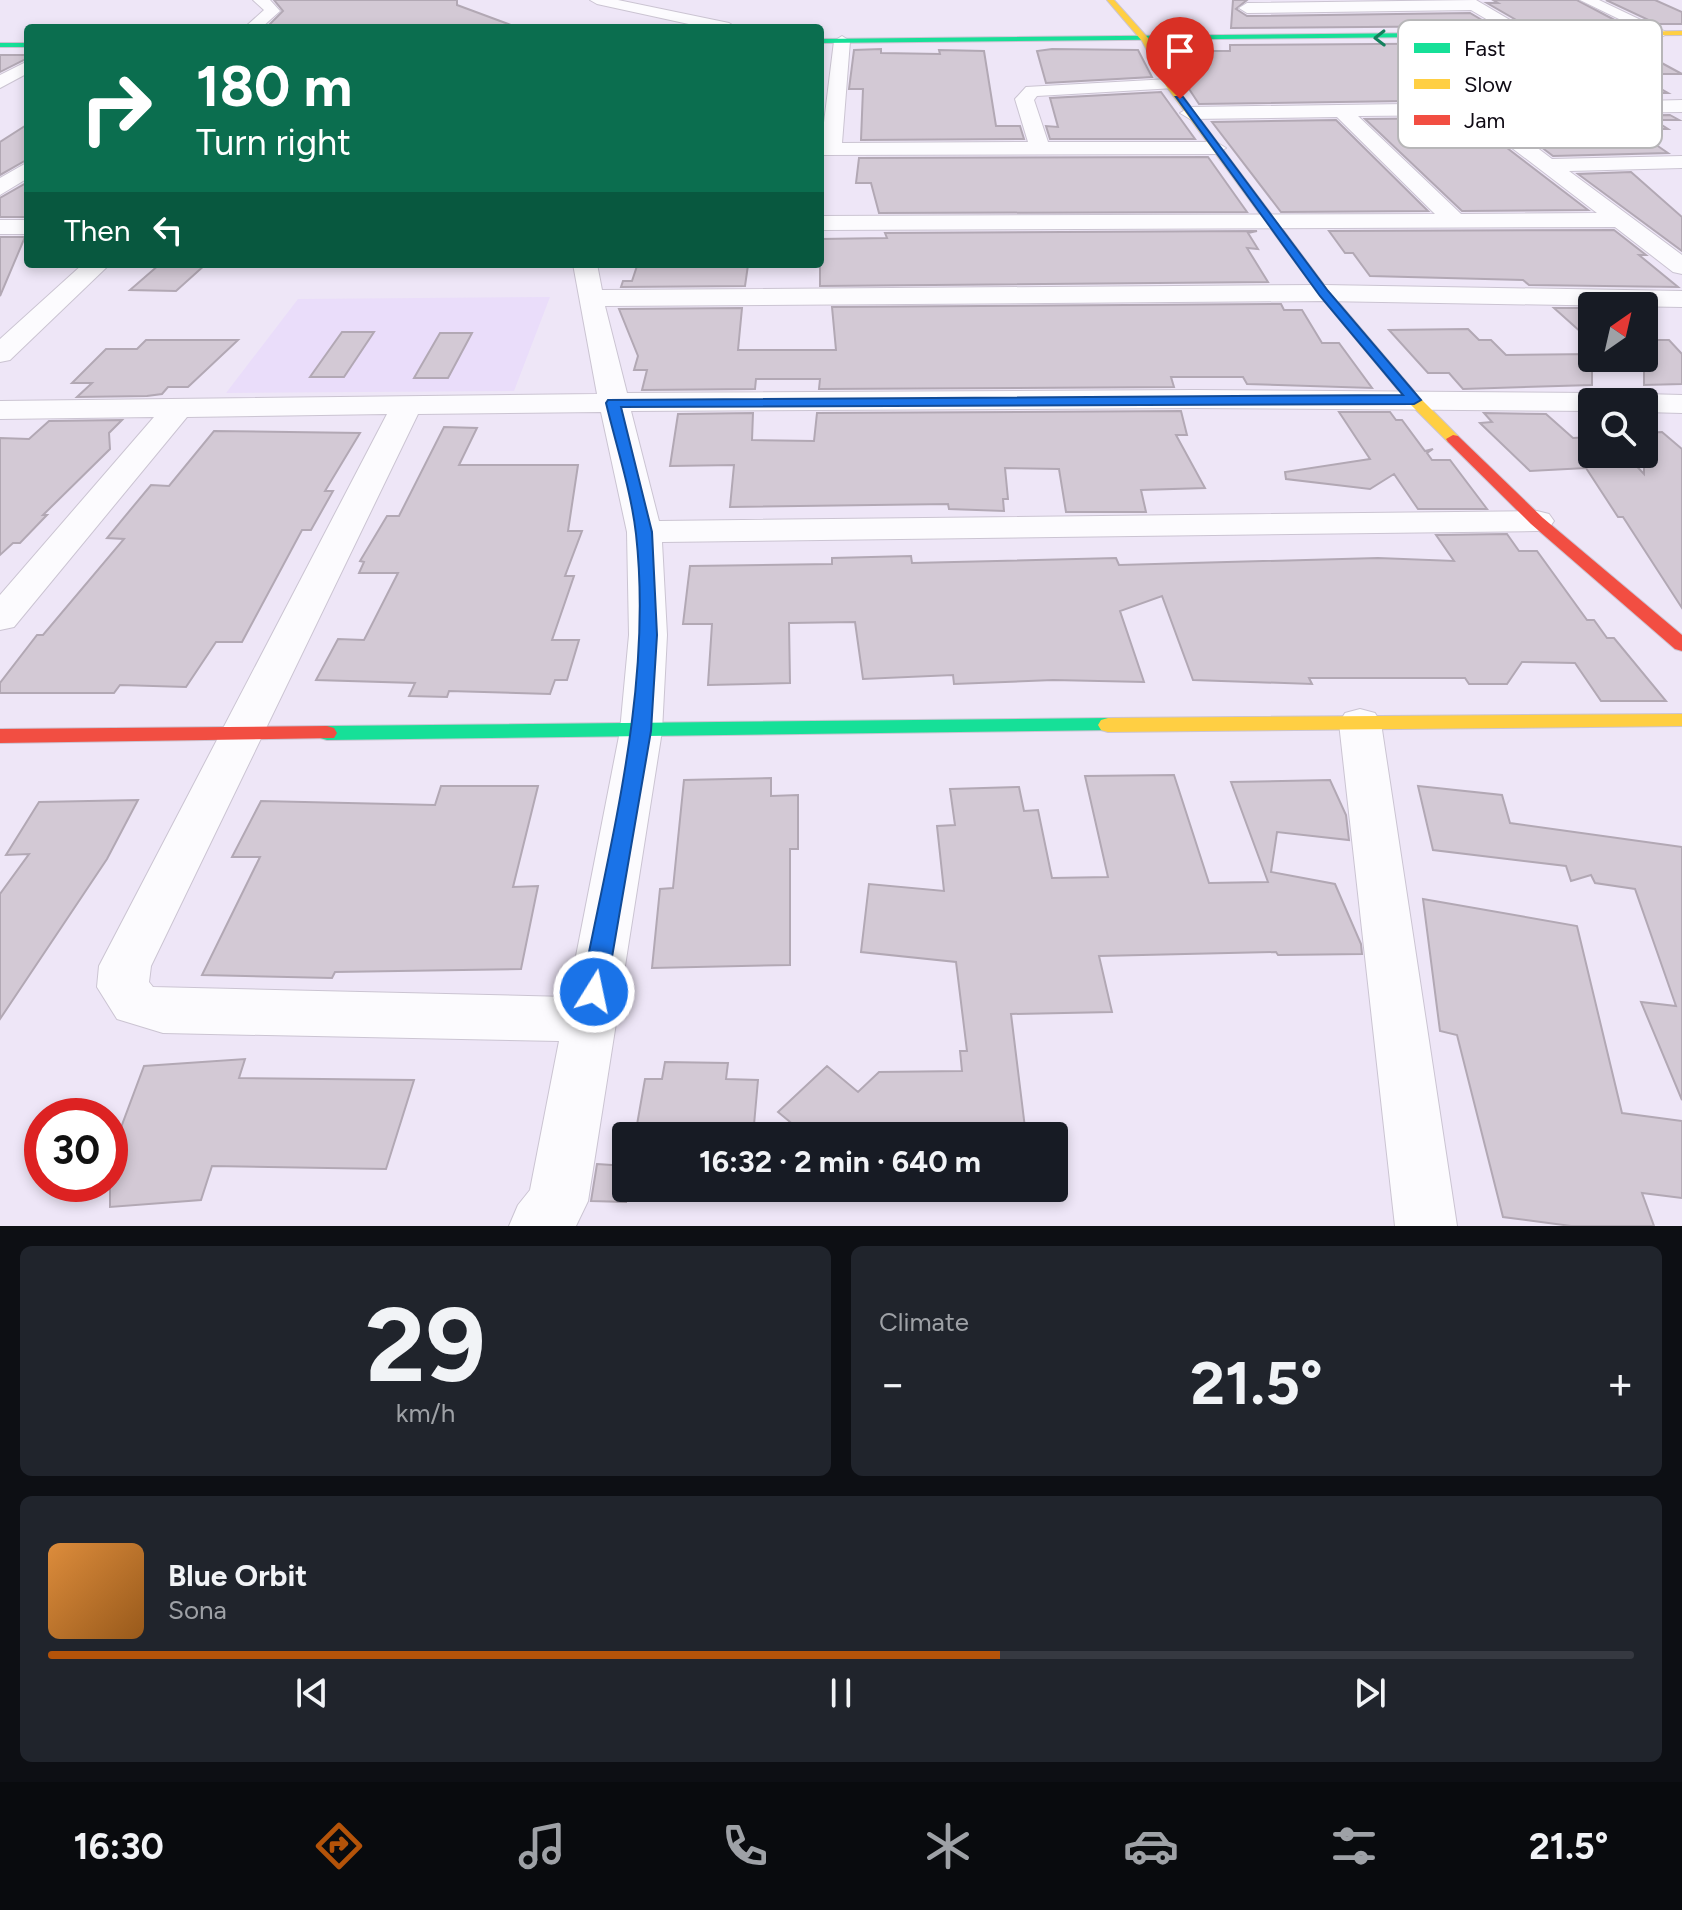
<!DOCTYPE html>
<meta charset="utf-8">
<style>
:root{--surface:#171b24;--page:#20242c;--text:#f1f3f6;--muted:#9ea1a6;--line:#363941;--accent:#b45309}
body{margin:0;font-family:Figtree,sans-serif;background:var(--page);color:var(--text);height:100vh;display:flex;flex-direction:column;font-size:30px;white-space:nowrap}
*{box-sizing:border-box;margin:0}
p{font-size:26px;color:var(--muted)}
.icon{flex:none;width:44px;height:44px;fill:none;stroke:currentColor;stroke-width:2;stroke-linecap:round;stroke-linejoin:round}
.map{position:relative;height:1226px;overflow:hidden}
.drawer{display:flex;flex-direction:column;gap:20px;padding:20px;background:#0d0f14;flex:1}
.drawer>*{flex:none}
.hud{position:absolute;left:24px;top:24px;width:800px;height:244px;border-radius:8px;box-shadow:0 4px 12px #0003;background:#0b6e4f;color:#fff;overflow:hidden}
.needle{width:52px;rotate:34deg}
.tools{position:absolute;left:1578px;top:292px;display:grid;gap:16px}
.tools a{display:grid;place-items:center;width:80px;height:80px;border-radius:8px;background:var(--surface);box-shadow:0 4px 12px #0003;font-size:40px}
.speed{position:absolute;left:24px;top:1098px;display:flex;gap:16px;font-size:40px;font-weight:700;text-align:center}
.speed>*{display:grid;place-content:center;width:104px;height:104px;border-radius:50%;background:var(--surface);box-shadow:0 4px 12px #0003;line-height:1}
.speed .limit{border:12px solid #d22;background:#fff;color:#111}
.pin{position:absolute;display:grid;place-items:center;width:68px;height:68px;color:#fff;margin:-82px -34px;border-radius:50% 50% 50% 0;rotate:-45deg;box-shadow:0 0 8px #0007}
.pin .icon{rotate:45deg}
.me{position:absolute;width:88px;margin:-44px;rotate:10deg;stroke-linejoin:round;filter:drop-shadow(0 0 6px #0008)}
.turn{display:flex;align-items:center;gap:28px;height:168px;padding:0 40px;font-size:36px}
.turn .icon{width:104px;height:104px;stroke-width:2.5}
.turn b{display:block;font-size:56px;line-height:68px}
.then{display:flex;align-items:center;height:76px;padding:0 40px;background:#0003;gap:16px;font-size:30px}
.big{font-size:60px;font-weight:700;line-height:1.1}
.drawer .tile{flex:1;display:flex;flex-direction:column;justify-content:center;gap:12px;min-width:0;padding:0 28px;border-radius:12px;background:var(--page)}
.drawer .dial{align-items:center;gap:0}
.dial b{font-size:104px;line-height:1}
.song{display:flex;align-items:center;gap:24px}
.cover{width:96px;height:96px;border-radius:12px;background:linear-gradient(135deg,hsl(30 70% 55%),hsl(30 70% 35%))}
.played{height:8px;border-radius:4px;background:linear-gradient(90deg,var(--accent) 60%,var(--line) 60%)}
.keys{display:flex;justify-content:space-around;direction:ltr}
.heat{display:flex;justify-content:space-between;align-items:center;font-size:44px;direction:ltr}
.drawer .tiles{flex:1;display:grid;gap:20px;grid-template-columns:1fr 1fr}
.tile:last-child{grid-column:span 2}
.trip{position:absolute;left:612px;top:1122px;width:456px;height:80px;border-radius:8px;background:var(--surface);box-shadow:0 4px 12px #0003;font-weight:700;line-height:80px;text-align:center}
.menu{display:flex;height:128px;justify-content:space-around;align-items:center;background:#090b0e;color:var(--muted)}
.menu .icon{width:56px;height:56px}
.menu .current{color:var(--accent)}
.menu b{font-size:36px;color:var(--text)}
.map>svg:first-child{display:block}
</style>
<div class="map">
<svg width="1682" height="1226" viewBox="0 0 1682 1226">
<rect width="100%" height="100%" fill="#eee6f7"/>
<!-- built -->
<path fill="#eaddfa" d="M550,297L514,391L226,393L298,299Z"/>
<!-- building -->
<path fill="#d3c9d5" stroke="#b2a8b4" stroke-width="2" d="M274,0H457V5L511,25L510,28H266L283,11Z
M1233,0H1247L1236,9L1247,16L1470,13L1492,26L1231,28Z
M1493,0H1577L1624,25H1525L1487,3H1498Z
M1606,0H1655L1682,12V24H1657Z
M1623,42L1682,74H1635L1668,93H1635L1549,43Z
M1520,43L1540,61L1606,98L1199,104L1164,51H1230V45Z
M881,49V53L940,54L939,50L984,51L996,126H1020L1024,139L861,140L863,89H849L854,50Z
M1052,49L1138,50L1152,77L1046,83L1037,51Z
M0,55H28V58L0,72Z
M1161,92L1195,139H1050L1046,126L1058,127L1050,98Z
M1670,115L1679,120H1654L1668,129H1633L1668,153L1553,156L1502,117Z
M1468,118L1588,210L1462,211L1365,119Z
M1336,120L1428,211L1281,212L1212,122Z
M28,124V159L0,175V142Z
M1208,157L1247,212L879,213L871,183H856L859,158Z
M1631,172L1682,217V251L1578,174Z
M28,182V217H0V198Z
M1614,230L1646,255H1639L1678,287L1529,285L1523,280L1370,276L1353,253H1345L1329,231Z
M1257,231L1248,233L1258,249L1247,248L1268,282L820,286V239L887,238L885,233Z
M0,237H25L0,296Z
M160,264H206L176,291L130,290Z
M748,265L745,286L621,287L623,281H632L637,266Z
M1281,304L1284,310H1302L1322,343H1339L1372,388L1247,384L1243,377H1171L1174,387L819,389L820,379H756L755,389L642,390L647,370H634L638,356L619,309L742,308L738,350H836L832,307Z
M1554,308H1592V342Z
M1468,329L1479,340H1491L1506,355L1592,354V385L1463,389L1449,373H1428L1389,330Z
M342,332H374L344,377H310Z
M440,333H472L448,378H414Z
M146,340H238L188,387H168L162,394L147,396L77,397L92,383H72L106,349H137Z
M1644,340H1669L1682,354V384L1644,385Z
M1181,411L1187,435H1176L1205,488L1141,490L1146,512H1066L1059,469L1005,468L1008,499H1003L1004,511L949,509L948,504L730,507L734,465L670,466L678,414L753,413L752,440L814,441L817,413Z
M1339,412H1390L1396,420H1402L1425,451L1433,449L1427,453L1432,460H1450L1487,509H1418L1394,474L1370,489L1286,479L1285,472L1370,459Z
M1484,413L1546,414L1573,438L1592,437V454H1625L1644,474V433L1662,432L1682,449V608L1623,517H1618L1586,468L1530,471L1480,423L1492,422Z
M122,420L109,433L110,449L43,515H47L20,543H13L0,555V438L29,439L49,421Z
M444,427L477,428L459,465H578L568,531H582L565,576H574L552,640H579L567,680H555L550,694L449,691L447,697L409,696L415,683L316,680L338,639L364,640L398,573H359L364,562L360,561L387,516H399Z
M214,431L360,433L325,491H333L311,530H302L242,642H216L186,687L120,685L114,693H0V683L37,635H43L124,539L107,538L151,485L169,486Z
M1507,534L1519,551H1537L1587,620H1594L1607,638H1614L1666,701H1601L1575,663L1522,662L1507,684H1469L1465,678H1309L1312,684L1193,680L1162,596L1120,611L1144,682L1053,680L954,684L953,675L863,679L855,622L789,623L790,683L708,685L712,624H683L690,566L832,564V558L911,556L912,563L1116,558L1119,565L1378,558L1454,561L1436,535Z
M1174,775L1209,883L1268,882L1231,782L1330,780L1346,815L1349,840L1277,832L1271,872L1335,884L1361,944L1362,954L1278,955L1276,952L1099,956L1112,1012L1011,1014L1026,1136H807L778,1112L827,1066L858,1092L879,1072L962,1071L960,1051H967L956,962L861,952L869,884L944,891L937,826L955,825L950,789L1019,787L1024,811L1038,810L1052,878L1108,877L1085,776Z
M771,778V796L798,795V849H790V965L652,968L660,889L673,888L684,780Z
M441,786H538L513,887L538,886L521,969L335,972L332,978L202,975L260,857H232L261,801L435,805Z
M1418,786L1502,795L1510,823L1682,847V1100L1641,1002L1676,1006L1635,889L1595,883L1591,875L1571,881L1566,866L1433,850Z
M138,800L107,859L0,1019V894L29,854L6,855L39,802Z
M1423,899L1577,926L1622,1113L1682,1121V1198L1642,1193L1654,1226H1571L1503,1217L1457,1035L1440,1031Z
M245,1059L239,1078L414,1080L386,1169L212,1166L201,1200L110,1207V1157L144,1066Z
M665,1062L728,1063L726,1079L758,1080L753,1136H635L645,1079H662Z
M597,1164L626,1166V1202L591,1201Z"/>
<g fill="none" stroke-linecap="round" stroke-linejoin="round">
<!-- street casing -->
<g stroke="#cbc4d2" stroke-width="2">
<path id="street" d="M253,0H270L280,11L261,28H244L264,10Z
M590,0H618L729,23L737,28H707L597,4Z
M1476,0L1532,33L1553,50L1643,101L1682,100V112L1493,114L1552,159L1682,156V168L1569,171L1682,255V274L1673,272L1615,227L820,230V216L1435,214L1337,117L1190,119L1180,113L1190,107L1617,101L1541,58L1520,39L1471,10L1247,13L1239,8L1247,3ZM1469,115L1597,213L1461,214L1358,116Z
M1580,0H1599L1668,33L1660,38L1654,36Z
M842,36L850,41L842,143L1028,142L1015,99L1026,87L1169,79L1178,84L1175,88L1037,96L1034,100L1048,142H1216L1226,148L1216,154L820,155L834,41Z
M28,61V73L0,88V75Z
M28,162V178L0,195V178Z
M0,220H28V234H0Z
M83,264H110L10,360L0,362V339Z
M573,264H597L602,290L1324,285L1682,291V307L1324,301L605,306L627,393L1194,390L1592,393L1603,396L1607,402H1592V411L1194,408L631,411L659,521L1537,511L1549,514L1554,521L1549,528L1537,531L662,542L667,635L662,731L588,1201L576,1226H509L518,1205L530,1190L559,1041L163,1033L117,1019L97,987L99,966L387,414L187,417L14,627L0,630V595L154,417L0,419V401L597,394ZM601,412L627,532L629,635L620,731L568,997L153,987L149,982L151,966L418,414Z
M1644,394L1682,395V413L1644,412V402H1630L1633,397Z
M1360,709L1375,713L1381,723L1457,1226H1395L1339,723L1345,713Z"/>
</g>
<!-- fast casing -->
<g stroke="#cbc4d2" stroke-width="2">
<path id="fast" d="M1430,33L1427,37L820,43V39Z
M0,43H28V47H0Z
M1108,718L1115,720L1118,725L1115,730L327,740L320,738L317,733L320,728L327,726Z"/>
</g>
<!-- slow casing -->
<g stroke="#cbc4d2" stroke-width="2">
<path id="slow" d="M1107,0H1114L1148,38L1173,83L1328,290L1419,397L1458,436V442H1448L1409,403L1320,296L1166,86L1142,41Z
M1682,31V35L1427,37L1423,35Z
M1682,714V726L1108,732L1101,730L1098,725L1101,720L1108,718Z"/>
</g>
<!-- jam casing -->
<g stroke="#cbc4d2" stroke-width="2">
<path id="jam" d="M1453,435L1458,436L1543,518L1682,635V651L1675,649L1531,524L1448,442L1446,439Z
M327,726L334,728L337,733L334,738L0,743V729Z"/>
</g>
<!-- street -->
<use href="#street" fill="#fcfbfe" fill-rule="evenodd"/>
<!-- fast -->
<use href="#fast" fill="#16e098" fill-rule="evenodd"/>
<!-- slow -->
<use href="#slow" fill="#ffcf43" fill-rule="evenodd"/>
<!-- jam -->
<use href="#jam" fill="#f24e42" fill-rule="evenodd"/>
</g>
<!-- one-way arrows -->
<defs><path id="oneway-chevron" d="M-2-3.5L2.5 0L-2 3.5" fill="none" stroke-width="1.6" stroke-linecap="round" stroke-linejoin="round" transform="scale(2)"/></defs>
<use stroke="#13805d" href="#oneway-chevron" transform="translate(1380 38) rotate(179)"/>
<!-- route -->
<path fill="#1a73e8" stroke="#114b97" stroke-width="2" d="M1176,97H1183L1328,291L1421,400L1414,404L621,407L652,532L657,635L651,731L606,992L602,999L594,1002L585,999L581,992C610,842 653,687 636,534C631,490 616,445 606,403L608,400L1403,395L1320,296Z"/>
<!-- legend -->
<rect x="1398" y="20" width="264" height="128" rx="12" fill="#fff" stroke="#b7b6b8" stroke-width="2"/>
<rect x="1414" y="43" width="36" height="10" fill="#16e098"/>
<rect x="1414" y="79" width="36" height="10" fill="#ffcf43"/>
<rect x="1414" y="115" width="36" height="10" fill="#f24e42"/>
<g font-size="22" fill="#0f0a14">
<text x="1464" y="56">Fast</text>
<text x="1464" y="92">Slow</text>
<text x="1464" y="128">Jam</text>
</g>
</svg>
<div class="tools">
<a><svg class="needle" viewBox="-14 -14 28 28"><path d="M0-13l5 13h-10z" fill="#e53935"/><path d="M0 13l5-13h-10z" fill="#9ea1a6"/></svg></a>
<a><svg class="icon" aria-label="search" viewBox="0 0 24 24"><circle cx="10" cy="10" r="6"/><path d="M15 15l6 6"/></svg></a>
</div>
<div class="speed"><div class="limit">30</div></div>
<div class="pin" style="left:1180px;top:99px;background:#d93025"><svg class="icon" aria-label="arrive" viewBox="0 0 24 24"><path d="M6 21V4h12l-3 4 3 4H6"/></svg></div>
<svg class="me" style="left:594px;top:992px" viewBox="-20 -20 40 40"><circle r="17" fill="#1a73e8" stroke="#fff" stroke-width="3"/><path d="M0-11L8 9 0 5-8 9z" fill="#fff"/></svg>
<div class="trip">16:32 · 2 min · 640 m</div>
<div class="hud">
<div class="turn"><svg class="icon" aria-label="right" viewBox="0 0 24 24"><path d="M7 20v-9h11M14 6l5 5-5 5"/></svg><div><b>180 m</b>Turn right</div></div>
<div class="then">Then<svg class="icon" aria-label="left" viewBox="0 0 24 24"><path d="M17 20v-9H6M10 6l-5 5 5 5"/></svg></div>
</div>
</div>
<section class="drawer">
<div class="tiles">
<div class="tile dial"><b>29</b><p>km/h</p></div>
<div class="tile"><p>Climate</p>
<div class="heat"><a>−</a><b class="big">21.5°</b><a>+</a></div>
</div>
<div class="tile">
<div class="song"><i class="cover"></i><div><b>Blue Orbit</b><p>Sona</p></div></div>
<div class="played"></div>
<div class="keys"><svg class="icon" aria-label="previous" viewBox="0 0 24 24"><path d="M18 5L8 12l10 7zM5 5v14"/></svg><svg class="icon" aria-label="pause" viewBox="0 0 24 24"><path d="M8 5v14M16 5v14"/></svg><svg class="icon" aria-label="next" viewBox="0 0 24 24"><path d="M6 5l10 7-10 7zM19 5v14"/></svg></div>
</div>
</div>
</section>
<nav class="menu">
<b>16:30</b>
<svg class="icon current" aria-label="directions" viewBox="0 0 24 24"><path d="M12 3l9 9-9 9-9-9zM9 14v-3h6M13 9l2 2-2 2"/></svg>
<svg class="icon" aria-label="music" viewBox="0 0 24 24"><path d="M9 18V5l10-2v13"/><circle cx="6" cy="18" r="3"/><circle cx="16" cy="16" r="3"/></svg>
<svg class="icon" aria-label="phone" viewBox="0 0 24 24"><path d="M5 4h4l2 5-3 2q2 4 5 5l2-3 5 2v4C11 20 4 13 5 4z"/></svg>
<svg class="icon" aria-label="climate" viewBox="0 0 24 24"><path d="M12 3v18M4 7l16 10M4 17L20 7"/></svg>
<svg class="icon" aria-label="car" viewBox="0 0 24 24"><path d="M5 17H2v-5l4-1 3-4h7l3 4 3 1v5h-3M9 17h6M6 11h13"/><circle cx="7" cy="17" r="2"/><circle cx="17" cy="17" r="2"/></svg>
<svg class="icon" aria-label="filters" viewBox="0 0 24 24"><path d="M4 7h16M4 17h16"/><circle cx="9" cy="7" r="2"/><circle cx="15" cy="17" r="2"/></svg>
<b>21.5°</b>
</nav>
